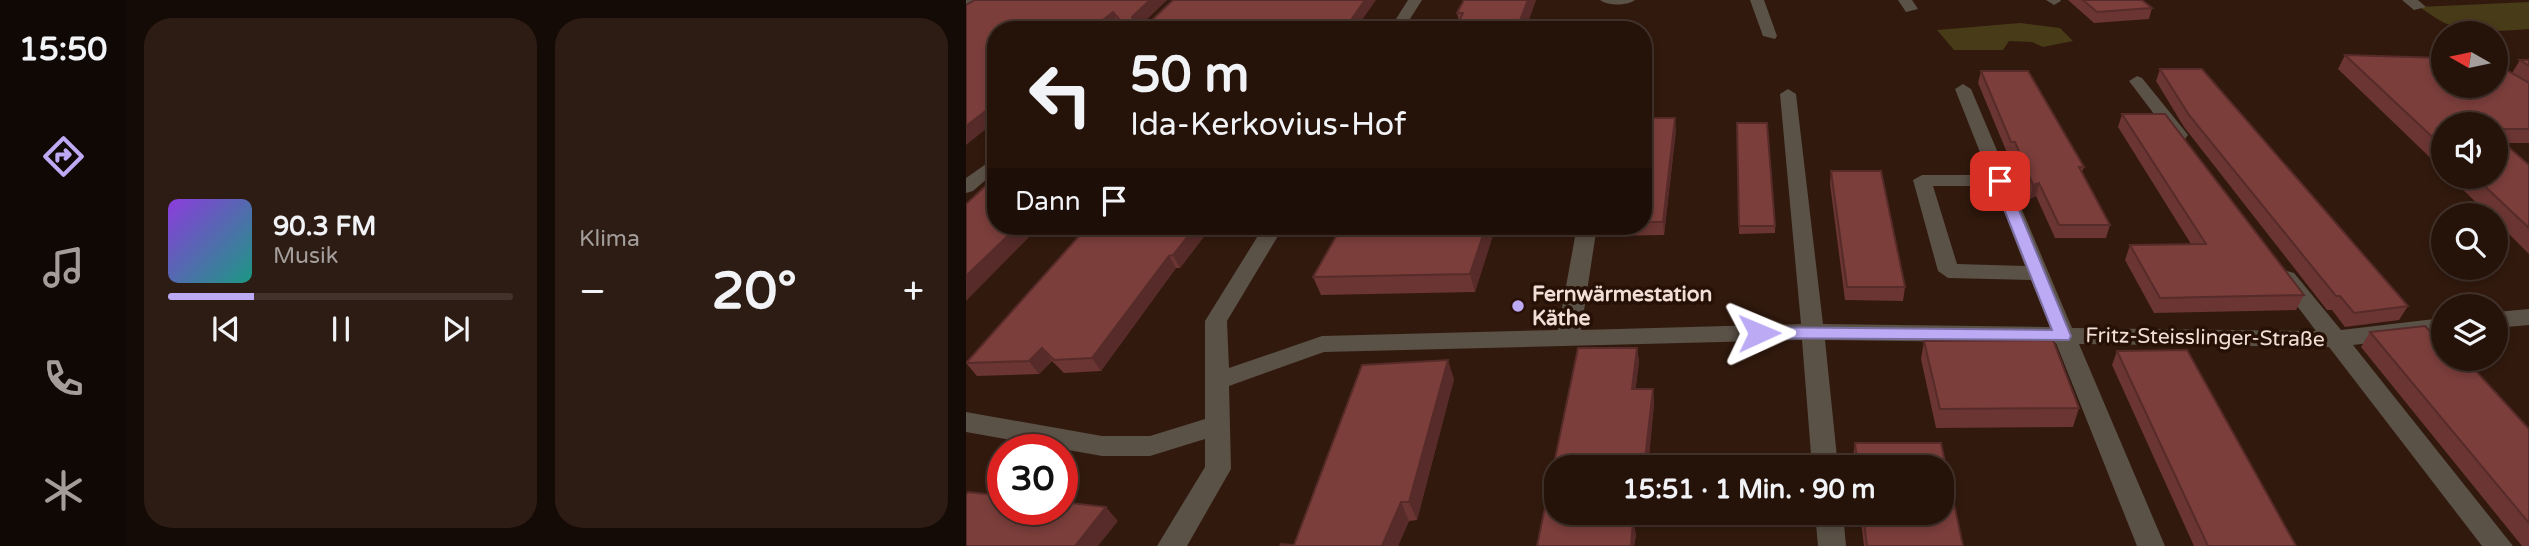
<!DOCTYPE html>
<html lang="de">
<meta charset="utf-8">
<style>
:root{--surface:#25130a;--page:#2d1c13;--text:#f1f3f6;--muted:#a39e9c;--line:#42322b;--accent:#bcaaf5}
body{margin:0;font-family:"Varela Round",sans-serif;background:var(--page);color:var(--text);height:100vh;display:flex;flex-direction:column;font-size:26px;white-space:nowrap}
*{box-sizing:border-box;margin:0}
p{font-size:23px;color:var(--muted)}
.icon{flex:none;width:38px;height:38px;fill:none;stroke:currentColor;stroke-width:2;stroke-linecap:round;stroke-linejoin:round}
.map{position:relative;flex:1;overflow:hidden}
.sheet{display:flex;flex-direction:column;gap:18px;padding:18px;background:#140a06;width:840px}
.sheet>*{flex:none}
.guide{position:absolute;left:21px;top:21px;width:665px;height:214px;border-radius:28px;box-shadow:0 4px 10px #0003,0 0 0 2px var(--line);background:#25130a;color:var(--text);overflow:hidden}
.needle{width:46px;rotate:279deg}
.controls{position:absolute;left:1465px;top:21px;display:grid;gap:14px}
.controls a{display:grid;place-items:center;width:77px;height:77px;border-radius:50%;background:var(--surface);box-shadow:0 4px 10px #0003,0 0 0 2px var(--line);font-size:35px}
.speed{position:absolute;left:21px;top:434px;display:flex;gap:14px;font-size:35px;font-weight:700;text-align:center}
.speed>*{display:grid;place-content:center;width:91px;height:91px;border-radius:50%;background:var(--surface);box-shadow:0 4px 10px #0003,0 0 0 2px var(--line);line-height:1}
.speed .limit{border:10px solid #d22;background:#fff;color:#111}
.pin{position:absolute;display:grid;place-items:center;width:60px;height:60px;color:#fff;margin:-30px;border-radius:14px;box-shadow:0 4px 10px #0006}
.me{position:absolute;width:77px;margin:-38px;rotate:89deg;stroke-linejoin:round;filter:drop-shadow(0 0 5px #0008)}
.turn{display:flex;align-items:center;gap:24px;height:147px;padding:0 28px;font-size:32px}
.turn .icon{width:91px;height:91px;stroke-width:2.5}
.turn b{display:block;font-size:49px;line-height:60px}
.then{display:flex;align-items:center;height:66px;padding:0 28px;background:#0003;gap:14px;font-size:26px}
.big{font-size:52px;font-weight:800;line-height:1.1}
.sheet .card{flex:1;display:flex;flex-direction:column;justify-content:center;gap:10px;min-width:0;padding:0 24px;border-radius:28px;background:var(--page)}
.song{display:flex;align-items:center;gap:21px}
.cover{width:84px;height:84px;border-radius:10px;background:linear-gradient(135deg,hsl(270 70% 55%),hsl(170 70% 35%))}
.played{height:7px;border-radius:4px;background:linear-gradient(90deg,var(--accent) 25%,var(--line) 25%)}
.keys{display:flex;justify-content:space-around;direction:ltr}
.heat{display:flex;justify-content:space-between;align-items:center;font-size:38px;direction:ltr}
.sheet .tiles{flex:1;display:grid;gap:18px;grid-template-columns:repeat(2,1fr)}
.trip{position:absolute;left:578px;top:455px;width:410px;height:70px;border-radius:28px;background:var(--surface);box-shadow:0 4px 10px #0003,0 0 0 2px var(--line);font-weight:800;line-height:70px;text-align:center}
main{display:flex;flex:1;min-height:0}
.tabs{display:flex;flex-direction:column;width:126px;justify-content:space-around;align-items:center;background:#0f0804;color:var(--muted)}
.tabs .icon{width:49px;height:49px}
.tabs .selected{color:var(--accent)}
.tabs b{font-size:32px;color:var(--text)}
.map>svg:first-child{display:block}
</style>
<main>
<nav class="tabs">
<b>15:50</b>
<svg class="icon selected" aria-label="directions" viewBox="0 0 24 24"><path d="M12 3l9 9-9 9-9-9zM9 14v-3h6M13 9l2 2-2 2"/></svg>
<svg class="icon" aria-label="music" viewBox="0 0 24 24"><path d="M9 18V5l10-2v13"/><circle cx="6" cy="18" r="3"/><circle cx="16" cy="16" r="3"/></svg>
<svg class="icon" aria-label="phone" viewBox="0 0 24 24"><path d="M5 4h4l2 5-3 2q2 4 5 5l2-3 5 2v4C11 20 4 13 5 4z"/></svg>
<svg class="icon" aria-label="climate" viewBox="0 0 24 24"><path d="M12 3v18M4 7l16 10M4 17L20 7"/></svg>
</nav>
<section class="sheet">
<div class="tiles">
<div class="card">
<div class="song"><i class="cover"></i><div><b>90.3 FM</b><p>Musik</p></div></div>
<div class="played"></div>
<div class="keys"><svg class="icon" aria-label="previous" viewBox="0 0 24 24"><path d="M18 5L8 12l10 7zM5 5v14"/></svg><svg class="icon" aria-label="pause" viewBox="0 0 24 24"><path d="M8 5v14M16 5v14"/></svg><svg class="icon" aria-label="next" viewBox="0 0 24 24"><path d="M6 5l10 7-10 7zM19 5v14"/></svg></div>
</div>
<div class="card"><p>Klima</p>
<div class="heat"><a>−</a><b class="big">20°</b><a>+</a></div>
</div>
</div>
</section>
<div class="map">
<svg width="1563" height="546" viewBox="0 0 1563 546">
<rect width="100%" height="100%" fill="#31190d"/>
<!-- green -->
<path fill="#483b17" d="M1563,2V29C1538,31 1505,34 1481,24C1471,20 1462,12 1453,7Z
M1054,23L1094,28L1107,41L1077,47L1066,42L1043,41L1037,50H988L971,30Z"/>
<g fill="none" stroke-linecap="round" stroke-linejoin="round">
<!-- minor -->
<path fill="#5a5147" fill-rule="evenodd" d="M0,0H12L0,7Z
M442,0H456L437,30H423Z
M634,0H669C661,6 642,6 634,0Z
M784,0H798L811,36L809,39L797,36Z
M932,0H946L952,9L940,12Z
M1080,0H1094L1095,1L1088,5Z
M1436,0H1452L1460,7L1448,10Z
M1171,76L1176,78L1219,131L1222,135L1219,139H1207L1163,81Z
M997,84L1005,89L1106,328L1350,331L1310,278L1321,271L1328,273L1375,330L1477,318V334L1387,345L1547,546H1516L1363,347L1113,344L1199,546H1171L1090,343L859,340L872,467H846L836,340L358,352L263,386L265,469L221,546H191L239,467V439L184,456H136L0,432V412L136,436H184L239,419V321L298,226H318L261,321L263,368L356,336L592,330L611,226H631L615,330L835,324L814,94L822,89L830,94L857,324L1084,327L1065,280L982,278L972,271L947,180L956,175H1023L989,89ZM967,186H1028L1059,266L991,264Z
M30,157V171L7,191L0,193V178Z
M1563,309V325L1530,328V312Z
M849,513H877L880,546H852Z"/>
</g>
<!-- wall -->
<path fill="#6a3533" d="M201,0L179,21L389,30H158L152,23L144,30H30L0,5Z
M570,0L559,30H489L493,21L491,13Z
M1102,0H1176L1186,8L1183,19L1128,23Z
M1379,55L1537,68L1546,73L1554,60H1563V143H1537L1563,165V254L1530,221V215H1523L1484,177H1530V124H1477V170L1372,69Z
M1194,69L1442,306L1433,320L1379,327L1366,310H1361L1218,127L1190,81Z
M1015,71L1118,167L1116,172L1144,225L1140,238H1089L1070,196L1064,199L1046,155H1042L1012,83Z
M1156,114L1338,295L1330,310L1188,313L1159,260L1164,245L1225,244L1152,127Z
M677,118L710,130L698,235L637,236L636,226H677Z
M771,130L809,226V233L773,234Z
M865,171L939,287L937,301L879,300L864,184Z
M122,226H246L214,268H210L135,371L98,373L86,361L73,374L11,376L0,363Z
M527,235L509,292L355,295L347,277Z
M1404,332L1477,346L1563,429V546H1556L1395,347Z
M958,341L1113,408L1107,427L970,428L955,359Z
M612,348H671L673,362L669,389H687L688,403L682,467H590V513H647L646,521H667L670,535L668,546H571Z
M1151,351L1330,546H1228L1146,365Z
M488,379L451,520L443,521L432,546H314L328,545Z
M889,443H975L997,546H898L894,513H975V467H888L887,457Z"/>
<!-- shaded-wall -->
<path fill="#562b29" d="M184,0H201L171,28L166,17Z
M399,0H410L389,30H378Z
M562,0H570L559,30H554L553,23Z
M147,12L152,23L144,30H124Z
M30,103V121L0,145V126Z
M709,118L710,130L698,235L697,222Z
M1073,183L1070,196L1064,199L1067,185Z
M52,226H74L0,301V276Z
M230,226H246L214,268L207,255Z
M520,226H525L527,235L509,292L504,274Z
M203,256L210,268L135,371L126,358Z
M76,348L86,361L73,374L63,361Z
M671,348L673,362L668,404L666,389Z
M482,360L488,379L451,520L443,502Z
M687,389L688,403L682,467H680L679,459Z
M435,502L443,521L432,546H416Z
M140,507L152,521L132,546H109Z
M642,513H647L644,535L641,521Z
M667,521L670,535L668,546H665Z"/>
<!-- building -->
<path fill="#7b3e3b" stroke="#562b29" stroke-width="2" d="M9,0H184L166,17L168,21H185L207,0H399L378,30H163L147,12L124,30H30V103L0,126V5Z
M498,0H562L553,23L523,24V30H489L497,13H491Z
M1117,0H1176L1186,8L1131,12Z
M1379,55L1477,58V86H1530V59H1536L1537,68L1563,83V129H1530V124H1477V147Z
M1554,60H1563V66Z
M1194,69H1236L1442,306L1388,313L1374,296H1370L1223,115Z
M1015,71H1062L1118,167H1113L1144,225H1093L1073,183L1067,185L1049,142H1045Z
M1156,114H1199L1338,295L1194,298L1164,245L1240,244Z
M677,118H709L697,222H677Z
M771,123H801L809,226H773Z
M1530,136L1563,165V228L1509,177H1530Z
M865,171H915L939,287H881Z
M30,176V226H52L0,276V204Z
M122,226H230L207,255L203,256L126,358L88,360L76,348L63,361L0,363Z
M376,226H520L504,274L347,277Z
M1459,326L1477,346V359H1499L1563,429V523L1404,332Z
M1087,340L1113,408L974,409L958,341Z
M612,348H671L666,389H687L679,459H650L649,467H590V513H642L641,521H667L665,546H571Z
M1221,350L1330,546H1242L1151,351Z
M482,360L443,502H435L416,546H314L315,544L328,545L396,365Z
M889,443H975L997,546H901L897,513H975V467H892Z
M2,492L37,496V509H96V502L140,507L109,546H0V495Z"/>
<!-- route -->
<path fill="#bcaaf5" stroke="#7a6e9f" stroke-width="2" d="M1030,178L1041,181L1105,336L1103,340L787,338L785,333L787,329L793,327L1086,330L1027,181Z"/>
<!-- markers -->
<circle fill="#bcaaf5" stroke="#271005" stroke-width="2.5" cx="552" cy="306" r="7"/>
<g text-anchor="middle" stroke-width="7" stroke-linejoin="round" paint-order="stroke">
<!-- poi labels -->
<g font-size="21" font-weight="bold" fill="#f1dfd7" stroke="#271005" text-anchor="start">
<text x="566" y="301">Fernwärmestation<tspan x="566" dy="24">Käthe</tspan></text>
</g>
<!-- street labels -->
<g font-size="21" fill="#f1dfd7" stroke="#271005">
<text transform="translate(1239 337) rotate(1)" y="7">Fritz-Steisslinger-Straße</text>
</g>
</g>
</svg>
<div class="controls">
<a><svg class="needle" viewBox="-14 -14 28 28"><path d="M0-13l5 13h-10z" fill="#e53935"/><path d="M0 13l5-13h-10z" fill="#a39e9c"/></svg></a>
<a><svg class="icon" aria-label="sound" viewBox="0 0 24 24"><path d="M4 9h4l5-4v14l-5-4H4zM17 9q2 3 0 6"/></svg></a>
<a><svg class="icon" aria-label="search" viewBox="0 0 24 24"><circle cx="10" cy="10" r="6"/><path d="M15 15l6 6"/></svg></a>
<a><svg class="icon" aria-label="layers" viewBox="0 0 24 24"><path d="M12 4l9 5-9 5-9-5zM3 14l9 5 9-5"/></svg></a>
</div>
<div class="speed"><div class="limit">30</div></div>
<div class="pin" style="left:1034px;top:181px;background:#d93025"><svg class="icon" aria-label="arrive" viewBox="0 0 24 24"><path d="M6 21V4h12l-3 4 3 4H6"/></svg></div>
<svg class="me" style="left:793px;top:333px" viewBox="-20 -20 40 40"><path d="M0-17L14 15 0 8-14 15z" fill="#bcaaf5" stroke="#fff" stroke-width="4"/></svg>
<div class="trip">15:51 · 1 Min. · 90 m</div>
<div class="guide">
<div class="turn"><svg class="icon" aria-label="left" viewBox="0 0 24 24"><path d="M17 20v-9H6M10 6l-5 5 5 5"/></svg><div><b>50 m</b>Ida-Kerkovius-Hof</div></div>
<div class="then">Dann<svg class="icon" aria-label="arrive" viewBox="0 0 24 24"><path d="M6 21V4h12l-3 4 3 4H6"/></svg></div>
</div>
</div>
</main>
